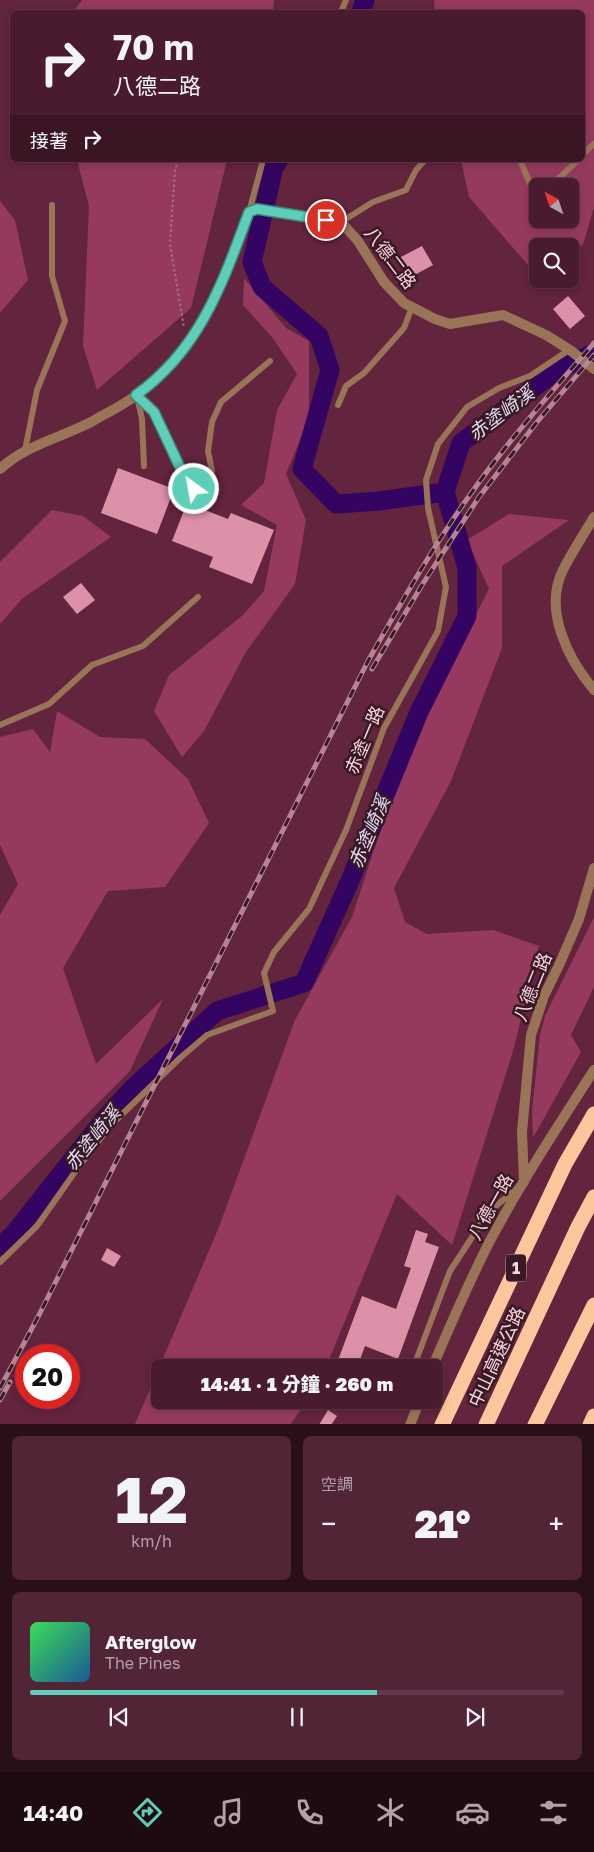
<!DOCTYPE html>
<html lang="zh-TW">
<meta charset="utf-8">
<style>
:root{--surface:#4a1b2e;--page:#512436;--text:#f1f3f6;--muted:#b2a1aa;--line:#61394a;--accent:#5eceb8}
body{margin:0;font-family:"Golos Text","Noto Sans TC",sans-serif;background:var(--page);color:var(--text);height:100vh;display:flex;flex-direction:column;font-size:19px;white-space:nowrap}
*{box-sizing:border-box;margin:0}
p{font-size:16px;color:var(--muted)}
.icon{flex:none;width:28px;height:28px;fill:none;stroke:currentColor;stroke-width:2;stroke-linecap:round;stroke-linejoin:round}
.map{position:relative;height:1424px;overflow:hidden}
.panel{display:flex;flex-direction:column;gap:12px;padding:12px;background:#290f19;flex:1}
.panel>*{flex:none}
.guide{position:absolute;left:10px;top:10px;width:575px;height:152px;border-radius:8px;box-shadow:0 2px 8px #0003,0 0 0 1px var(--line);background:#4a1b2e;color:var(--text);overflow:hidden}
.needle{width:32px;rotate:320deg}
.tools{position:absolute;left:529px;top:178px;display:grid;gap:10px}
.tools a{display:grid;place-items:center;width:50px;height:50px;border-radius:8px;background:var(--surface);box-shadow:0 2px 8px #0003,0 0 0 1px var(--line);font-size:25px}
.speed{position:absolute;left:15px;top:1344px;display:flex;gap:10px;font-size:25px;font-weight:700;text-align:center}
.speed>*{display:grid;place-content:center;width:65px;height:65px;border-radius:50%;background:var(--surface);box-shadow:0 2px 8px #0003,0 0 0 1px var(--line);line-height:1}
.speed .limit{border:8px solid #d22;background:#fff;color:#111}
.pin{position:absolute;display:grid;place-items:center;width:42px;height:42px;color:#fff;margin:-21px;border:2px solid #fff;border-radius:50%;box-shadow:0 1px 5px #0007}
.me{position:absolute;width:55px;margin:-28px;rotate:328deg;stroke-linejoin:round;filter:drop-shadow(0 0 4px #0008)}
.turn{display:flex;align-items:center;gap:18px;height:105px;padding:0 20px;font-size:22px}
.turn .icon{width:65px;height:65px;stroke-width:2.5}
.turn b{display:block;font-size:35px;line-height:42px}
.then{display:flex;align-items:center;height:48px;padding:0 20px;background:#0003;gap:10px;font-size:19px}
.big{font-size:38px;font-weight:800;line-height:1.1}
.panel .card{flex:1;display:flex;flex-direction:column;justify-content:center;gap:8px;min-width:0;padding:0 18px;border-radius:8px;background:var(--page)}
.panel .dial{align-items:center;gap:0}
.dial b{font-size:65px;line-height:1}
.song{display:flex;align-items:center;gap:15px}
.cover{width:60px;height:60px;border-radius:8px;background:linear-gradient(135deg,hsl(130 70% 55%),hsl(210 70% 35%))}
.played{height:5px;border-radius:2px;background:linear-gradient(90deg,var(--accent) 65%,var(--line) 65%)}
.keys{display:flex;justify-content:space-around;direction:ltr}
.heat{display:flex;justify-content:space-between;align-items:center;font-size:28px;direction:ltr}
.panel .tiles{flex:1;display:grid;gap:12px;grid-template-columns:1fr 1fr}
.card:last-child{grid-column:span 2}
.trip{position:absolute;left:151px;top:1359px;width:292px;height:50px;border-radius:8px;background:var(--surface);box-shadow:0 2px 8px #0003,0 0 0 1px var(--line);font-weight:800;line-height:50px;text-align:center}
.menu{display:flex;height:80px;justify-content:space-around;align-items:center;background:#1e0b12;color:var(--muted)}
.menu .icon{width:35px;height:35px}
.menu .selected{color:var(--accent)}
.menu b{font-size:22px;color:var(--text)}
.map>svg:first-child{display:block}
</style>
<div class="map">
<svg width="594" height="1425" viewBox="0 0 594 1425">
<rect width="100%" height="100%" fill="#63243d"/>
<!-- green -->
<path fill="#953a5e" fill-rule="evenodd" d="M82,0H274L273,12H73Z
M434,0H594V207L583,245L570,250V246H538L537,262L528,265L469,197L461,160H582V12H435ZM538,186H570V219H538Z
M77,160H227L191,308L97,390L83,346L89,206Z
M0,201L15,220L28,280L0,313Z
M244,278L286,328L309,341V418L286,474L306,520L295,584L246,652L204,731L182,757L154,711L169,675L243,615L264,591L277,525L241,505L264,483L277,410L297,374L272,337L243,305Z
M52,510L83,516L111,537L23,598L0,624V562Z
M509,514L569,520L502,566V648L451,781L394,888L405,922L427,934L493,930L539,946L513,1051L452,1245L397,1194L326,1367L160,1368V1400H307L291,1424H135L219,1227L295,1020L352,917L408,746L489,589L467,540Z
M57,711L100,737L145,739L188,779L209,823L165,887L108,891L63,968L96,1064L163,999L130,1071L0,1201V915L18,884L0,845V737L33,729L50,752Z
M594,917V987L571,1035L581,1052L533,1138L532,1111L540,1035L545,1016Z"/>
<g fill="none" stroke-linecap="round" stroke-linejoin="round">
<!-- river -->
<path stroke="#330461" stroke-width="19" d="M361,12L365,0
M279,160L274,167L252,262L262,287L319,336L330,370L302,469L336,504L379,501L445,492
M0,1246L13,1235L107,1116L133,1088L217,1011L304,983L349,883L419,712L467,616V568L445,492L461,443L557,370L594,353"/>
</g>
<!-- building -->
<path fill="#dc91a9" d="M422,246L433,265L409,278L399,258Z
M568,296L585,316L570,329L553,309Z
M118,468L174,489L157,534L101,513Z
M187,503L228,519L231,513L274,530L252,584L209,567L213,557L172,541Z
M81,583L95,600L77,614L63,597Z
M416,1230L428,1234L425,1242L439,1247L398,1359L365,1346L357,1368H349L337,1363L362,1296L396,1309L411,1268L404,1266Z
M107,1248L121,1256L114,1267L101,1260Z
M328,1410L337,1416L331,1425H319Z"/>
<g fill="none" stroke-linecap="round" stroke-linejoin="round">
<!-- path -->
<path stroke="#a56f82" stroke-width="2" stroke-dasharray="2.5 2.5" stroke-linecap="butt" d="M178,160L175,170L170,244L184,328"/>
<!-- service -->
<path stroke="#9a7457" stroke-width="6" d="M341,12L346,0
M582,155L594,144
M520,160L534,193L538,191
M547,186L555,182L578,160
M249,212L263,160
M341,222L373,202L406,190L416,170L425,160
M136,395L154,413L185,478L194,489L208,482L212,471L208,451L212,422L221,402L270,361
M137,396L142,419L144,466
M338,405L346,386L364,373L404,328L412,307
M25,450L37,390L65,321L52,276V205
M0,725L49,704L92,665L143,646L198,597
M0,1262L37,1226L77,1169L111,1125L180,1058L207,1035L273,1011L264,973L274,952L309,909L346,830L384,728L438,631L446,587L428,508L426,480L438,444L467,407L499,388L530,376L569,350
M410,1368L415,1363L450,1271L488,1213L517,1188"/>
<!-- tertiary -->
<path stroke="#9a7457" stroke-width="10" d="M0,469C26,445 60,438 91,422C110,411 130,402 146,388C205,337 223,282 249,212L257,209L341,222L358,241L384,282L404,303L435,319L450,324L503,315L546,335L570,350L594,369
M594,517C584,534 572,552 563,570C543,610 568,659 594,690
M524,1182L522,1132L531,1035L544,996L560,963L579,919L594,868
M432,1368C451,1324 469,1281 491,1239C522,1181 558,1126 594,1070
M410,1425L420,1400"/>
<!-- motorway -->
<path stroke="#fec69c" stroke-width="15" d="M442,1425L565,1164L594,1114
M486,1425L578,1227L594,1197
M535,1425L594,1305
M590,1425L594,1416"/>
<!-- rail casing -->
<g stroke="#b78496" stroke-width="5">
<path id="rail" d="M372,669L422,585L479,497L537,422L594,355
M0,1388L39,1315L368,661C401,603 433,546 472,492C509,440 552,391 594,343
M0,1400L10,1382"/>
</g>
<!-- rail -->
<use href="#rail" stroke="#371a24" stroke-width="3" stroke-dasharray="9" stroke-linecap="butt"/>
</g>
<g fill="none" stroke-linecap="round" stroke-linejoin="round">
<!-- route casing -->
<g stroke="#3d8678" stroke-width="12">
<path id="route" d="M194,489L185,478L154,412L136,395C200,350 223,282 249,212L257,209L326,220"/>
</g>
<!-- route -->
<use href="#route" stroke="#5eceb8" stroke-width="9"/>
</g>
<g text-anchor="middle" stroke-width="5" stroke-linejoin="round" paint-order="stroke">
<!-- shield labels -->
<rect fill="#371a24" stroke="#c09ba6" stroke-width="1" x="506" y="1254.5" width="20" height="27" rx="4"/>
<g font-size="16" font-weight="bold" fill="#fbd2de">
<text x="516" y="1274">1</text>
</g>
<!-- street labels -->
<g font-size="18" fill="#fbd2de" stroke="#371a24">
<text transform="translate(390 258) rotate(53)" y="6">八德二路</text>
<text transform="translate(365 740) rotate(-67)" y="6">赤塗一路</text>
<text transform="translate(533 987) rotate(-68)" y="6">八德二路</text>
<text transform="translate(491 1207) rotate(-61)" y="6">八德一路</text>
<text transform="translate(497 1357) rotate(-65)" y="6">中山高速公路</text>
</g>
<!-- water labels -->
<g font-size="19" font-style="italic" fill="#e3dcf5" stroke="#371a24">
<text transform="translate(501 413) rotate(-37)" y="7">赤塗崎溪</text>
<text transform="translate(369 832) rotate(-67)" y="7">赤塗崎溪</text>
<text transform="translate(92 1138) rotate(-51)" y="7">赤塗崎溪</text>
</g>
</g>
</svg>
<div class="tools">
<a><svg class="needle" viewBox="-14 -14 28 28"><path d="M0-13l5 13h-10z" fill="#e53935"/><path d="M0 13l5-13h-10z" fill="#b2a1aa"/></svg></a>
<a><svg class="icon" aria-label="search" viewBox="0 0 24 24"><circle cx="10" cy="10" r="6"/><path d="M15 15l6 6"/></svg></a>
</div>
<div class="speed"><div class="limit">20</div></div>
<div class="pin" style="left:326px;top:220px;background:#d93025"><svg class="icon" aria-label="arrive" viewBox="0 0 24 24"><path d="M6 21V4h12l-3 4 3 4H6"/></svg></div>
<svg class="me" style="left:194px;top:489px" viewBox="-20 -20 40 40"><circle r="17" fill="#5eceb8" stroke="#fff" stroke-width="3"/><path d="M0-11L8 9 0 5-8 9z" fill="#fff"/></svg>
<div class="trip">14:41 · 1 分鐘 · 260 m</div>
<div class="guide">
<div class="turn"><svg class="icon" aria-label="right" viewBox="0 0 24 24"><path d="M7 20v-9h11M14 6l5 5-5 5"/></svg><div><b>70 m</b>八德二路</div></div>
<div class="then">接著<svg class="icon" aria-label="right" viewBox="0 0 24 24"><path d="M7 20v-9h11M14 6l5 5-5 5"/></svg></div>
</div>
</div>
<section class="panel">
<div class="tiles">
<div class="card dial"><b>12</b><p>km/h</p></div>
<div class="card"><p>空調</p>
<div class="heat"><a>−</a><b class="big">21°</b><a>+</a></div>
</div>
<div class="card">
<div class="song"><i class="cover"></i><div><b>Afterglow</b><p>The Pines</p></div></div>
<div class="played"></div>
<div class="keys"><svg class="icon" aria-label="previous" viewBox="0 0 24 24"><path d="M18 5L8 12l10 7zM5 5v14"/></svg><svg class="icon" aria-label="pause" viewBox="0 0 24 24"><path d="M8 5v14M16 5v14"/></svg><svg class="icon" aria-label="next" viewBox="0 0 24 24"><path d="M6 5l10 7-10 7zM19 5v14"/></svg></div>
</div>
</div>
</section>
<nav class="menu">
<b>14:40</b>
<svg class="icon selected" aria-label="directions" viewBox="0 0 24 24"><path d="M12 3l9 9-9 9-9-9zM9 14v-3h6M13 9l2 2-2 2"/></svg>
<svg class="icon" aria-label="music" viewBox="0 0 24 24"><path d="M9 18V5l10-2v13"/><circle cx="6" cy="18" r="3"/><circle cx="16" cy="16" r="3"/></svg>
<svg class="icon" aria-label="phone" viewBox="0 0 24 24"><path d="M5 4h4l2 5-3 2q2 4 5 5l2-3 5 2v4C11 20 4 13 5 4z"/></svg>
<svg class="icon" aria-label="climate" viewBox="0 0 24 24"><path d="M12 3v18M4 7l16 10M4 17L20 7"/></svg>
<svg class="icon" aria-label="car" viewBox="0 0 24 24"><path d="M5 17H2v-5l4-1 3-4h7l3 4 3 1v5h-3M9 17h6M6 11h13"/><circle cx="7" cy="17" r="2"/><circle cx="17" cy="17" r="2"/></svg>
<svg class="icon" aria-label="filters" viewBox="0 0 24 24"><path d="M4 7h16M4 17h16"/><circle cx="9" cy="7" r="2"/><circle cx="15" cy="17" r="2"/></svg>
</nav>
